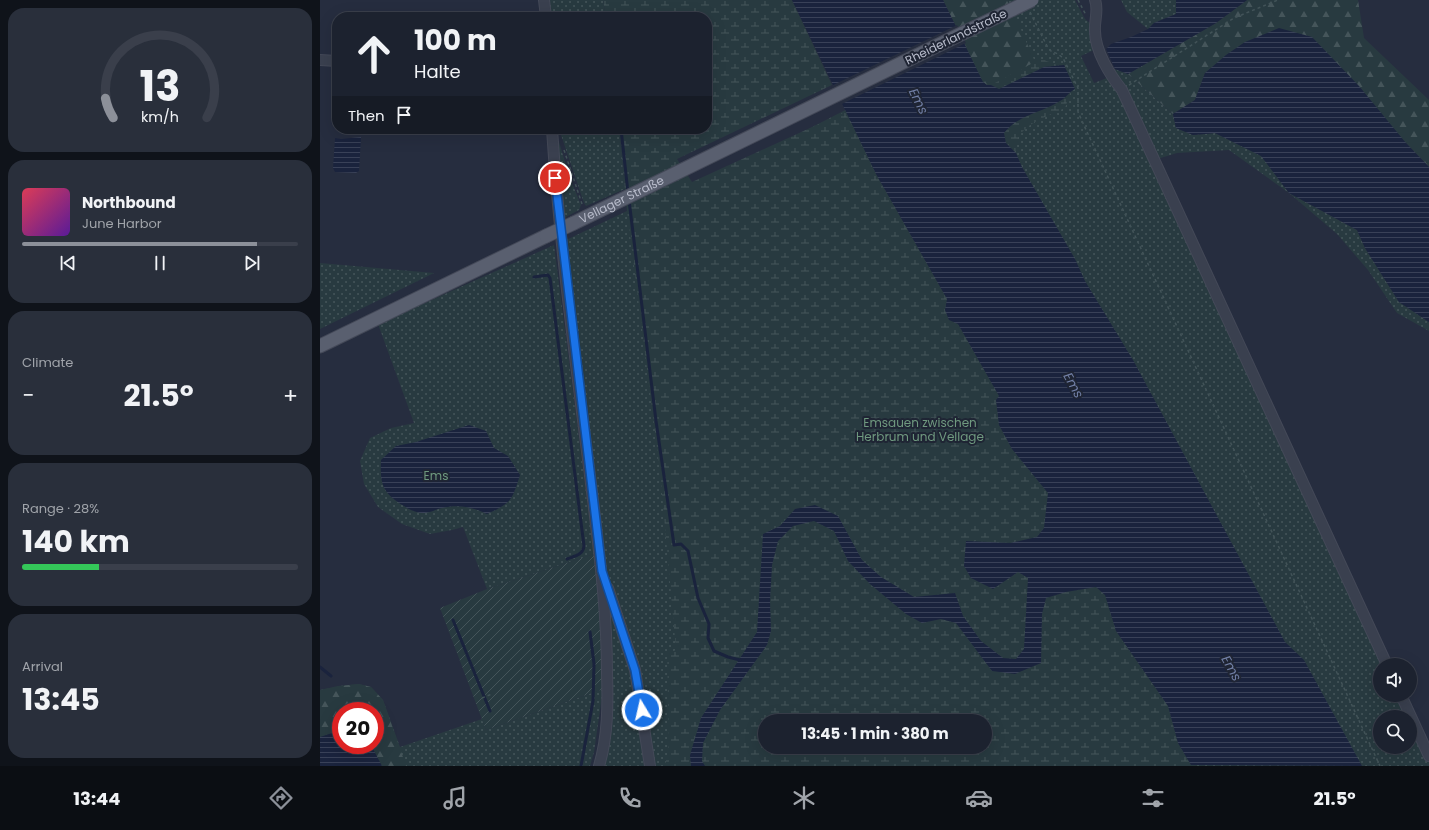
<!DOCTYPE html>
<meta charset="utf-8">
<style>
:root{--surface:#1c222f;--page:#292f3b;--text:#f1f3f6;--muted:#a0a4aa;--line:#3a3f4b;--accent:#8c9099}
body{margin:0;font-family:Poppins,sans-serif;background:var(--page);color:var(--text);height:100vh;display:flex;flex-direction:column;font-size:15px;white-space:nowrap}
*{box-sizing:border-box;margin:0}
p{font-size:13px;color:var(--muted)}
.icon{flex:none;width:22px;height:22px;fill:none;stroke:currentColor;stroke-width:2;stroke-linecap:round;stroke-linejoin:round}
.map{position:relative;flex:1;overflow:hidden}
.sheet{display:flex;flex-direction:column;gap:8px;padding:8px;background:#0f131a;width:320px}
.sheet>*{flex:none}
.top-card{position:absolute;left:12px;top:12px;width:380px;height:122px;border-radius:16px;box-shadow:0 4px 16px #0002,0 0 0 1px var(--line);background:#1c222f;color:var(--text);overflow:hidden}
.tools{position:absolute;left:1053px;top:658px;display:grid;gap:8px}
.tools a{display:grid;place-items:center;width:44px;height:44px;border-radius:50%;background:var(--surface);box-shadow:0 4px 16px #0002,0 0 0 1px var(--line);font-size:20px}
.speed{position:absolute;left:12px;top:702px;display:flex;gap:8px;font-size:20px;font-weight:700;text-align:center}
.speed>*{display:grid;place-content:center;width:52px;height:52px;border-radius:50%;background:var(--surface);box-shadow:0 4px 16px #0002,0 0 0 1px var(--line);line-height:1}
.speed .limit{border:6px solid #d22;background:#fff;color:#111}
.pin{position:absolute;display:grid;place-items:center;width:34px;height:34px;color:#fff;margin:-17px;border:2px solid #fff;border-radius:50%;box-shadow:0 1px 4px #0007}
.me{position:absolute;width:44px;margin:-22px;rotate:351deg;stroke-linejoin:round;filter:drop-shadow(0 0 3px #0008)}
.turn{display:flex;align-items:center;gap:14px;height:84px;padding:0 16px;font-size:18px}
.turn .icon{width:52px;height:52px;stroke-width:2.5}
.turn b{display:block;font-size:28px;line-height:34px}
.then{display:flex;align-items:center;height:38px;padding:0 16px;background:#0003;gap:8px;font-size:15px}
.big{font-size:30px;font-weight:700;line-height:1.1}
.sheet .card{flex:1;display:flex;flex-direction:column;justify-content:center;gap:6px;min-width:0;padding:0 14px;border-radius:16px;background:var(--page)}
.sheet .dial{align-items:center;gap:0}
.dial svg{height:104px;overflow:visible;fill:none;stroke:var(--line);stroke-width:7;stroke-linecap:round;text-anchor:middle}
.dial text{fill:var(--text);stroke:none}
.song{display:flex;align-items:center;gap:12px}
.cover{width:48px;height:48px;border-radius:6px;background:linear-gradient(135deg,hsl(350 70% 55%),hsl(270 70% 35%))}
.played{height:4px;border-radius:2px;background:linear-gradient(90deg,var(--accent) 85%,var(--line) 85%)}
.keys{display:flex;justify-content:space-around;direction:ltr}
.heat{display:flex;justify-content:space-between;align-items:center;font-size:22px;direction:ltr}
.charge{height:6px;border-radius:3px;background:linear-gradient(90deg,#34c759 28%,var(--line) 0)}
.trip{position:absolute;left:438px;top:714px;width:234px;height:40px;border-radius:20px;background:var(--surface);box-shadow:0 4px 16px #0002,0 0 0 1px var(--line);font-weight:700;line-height:40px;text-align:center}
.tabs{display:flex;height:64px;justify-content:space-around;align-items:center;background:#0b0e13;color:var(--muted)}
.tabs .icon{width:28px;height:28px}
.tabs .on{color:var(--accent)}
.tabs b{font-size:18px;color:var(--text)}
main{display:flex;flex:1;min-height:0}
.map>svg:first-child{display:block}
</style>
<main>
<section class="sheet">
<div class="card dial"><svg viewBox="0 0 100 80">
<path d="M14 69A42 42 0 1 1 86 69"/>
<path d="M14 69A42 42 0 0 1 8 54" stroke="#8c9099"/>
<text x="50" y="56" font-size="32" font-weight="700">13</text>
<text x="50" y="72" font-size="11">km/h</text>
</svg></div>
<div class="card">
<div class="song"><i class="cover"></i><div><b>Northbound</b><p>June Harbor</p></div></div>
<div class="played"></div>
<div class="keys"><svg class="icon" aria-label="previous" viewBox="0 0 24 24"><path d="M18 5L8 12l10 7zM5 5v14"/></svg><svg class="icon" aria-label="pause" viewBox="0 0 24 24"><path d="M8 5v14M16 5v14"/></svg><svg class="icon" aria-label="next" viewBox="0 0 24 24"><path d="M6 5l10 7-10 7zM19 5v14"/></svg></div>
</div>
<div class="card"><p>Climate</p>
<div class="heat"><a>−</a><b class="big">21.5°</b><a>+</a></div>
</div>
<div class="card"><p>Range · 28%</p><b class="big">140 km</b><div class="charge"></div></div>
<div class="card"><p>Arrival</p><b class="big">13:45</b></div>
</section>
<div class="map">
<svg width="1109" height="766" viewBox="0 0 1109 766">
<defs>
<pattern id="grass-dots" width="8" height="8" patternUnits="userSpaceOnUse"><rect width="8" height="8" fill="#283a40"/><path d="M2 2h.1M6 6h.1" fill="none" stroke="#45555a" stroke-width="1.8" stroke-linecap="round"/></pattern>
<pattern id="forest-firs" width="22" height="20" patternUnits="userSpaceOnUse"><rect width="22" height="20" fill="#283a40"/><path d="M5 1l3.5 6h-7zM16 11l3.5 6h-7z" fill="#45555a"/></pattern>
<pattern id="wetland-marsh" width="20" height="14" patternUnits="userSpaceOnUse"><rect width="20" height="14" fill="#283a40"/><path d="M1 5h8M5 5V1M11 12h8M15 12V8" fill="none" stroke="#45555a"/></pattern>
<pattern id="garden-furrows" width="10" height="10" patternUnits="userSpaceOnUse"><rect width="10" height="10" fill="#283a40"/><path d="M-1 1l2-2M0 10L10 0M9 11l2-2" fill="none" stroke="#45555a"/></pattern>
<pattern id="water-rules" width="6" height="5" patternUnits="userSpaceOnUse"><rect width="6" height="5" fill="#1a233d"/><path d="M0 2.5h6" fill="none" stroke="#394158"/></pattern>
</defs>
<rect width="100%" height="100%" fill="#262d3f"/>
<!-- grass -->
<path fill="url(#grass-dots)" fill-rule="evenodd" d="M226,0H283L286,17H227Z
M688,0H755L765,19L772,25L774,50L761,56L774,83L787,78L791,77L795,69L808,74L853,114L856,128L873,135L895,133L942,156L969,193L1037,230L1045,248L1079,302L1109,322V331L1077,313L1048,270L1017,234L969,193L909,150L857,153L834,160L1067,665H1060V695H1081L1109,756V766H282L285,580L310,639L282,556L244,241L307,211L309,221L697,22ZM1060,717H1090V747H1060ZM445,721H665V747H445Z
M801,0H856V14L834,23L828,29L807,12Z
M235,129L250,178L261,205L259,210L242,219Z
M239,129H299L305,189L266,206L264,203Z
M234,245L274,554L167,589L143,527L132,530L110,534L82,524L58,507L44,484L40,461L50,438L71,428L94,423L58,324Z
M0,263L114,273L0,329Z
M39,684L51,687L63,700L80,747L162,719L166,730L283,689L274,752L270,766H0V690L19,686ZM21,711H55V745H21Z"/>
<!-- forest -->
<path fill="url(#forest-firs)" d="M623,0H688L715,62L671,85H667L663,82Z
M927,0H1038L1044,38L1109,100V167L1086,143L925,42L885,73L875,100L853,114L808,74L896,23Z
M39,684L51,687L63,700L86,766H62L51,745H55V711H21V730L0,737V690L19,686Z"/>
<!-- wetland -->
<path fill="url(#wetland-marsh)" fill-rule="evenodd" d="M283,0H472L512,85L357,159L372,182L525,112L556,174L627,299L625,310L629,320L638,324L680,396L676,400L679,425L692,449L728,493L724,528L717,537L690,543L646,541L673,589L698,572L708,578L704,649L696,659L683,658L661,641L643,616L635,593L595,597L561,577L542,560L518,516L475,509L460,526L443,534L437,632L381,718L370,755L371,766H345L349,744L347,654L356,650L340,471L307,211L299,129H387V17H286Z
M721,59L740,66L724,67L679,89L671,85Z
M751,91L745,108C730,115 700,125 696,143C695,146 696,150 696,153L686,143L684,133C696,116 721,112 740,101C744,99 748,94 751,91Z
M494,521L514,531L528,561L550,584L602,623L621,619L636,623L672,671L722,647V614L726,597L746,592L776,587L785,595L796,632L848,706L858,743L872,766H385L382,762L383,743L400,710L447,645L451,631L450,601L452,565L458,541L473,526ZM445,721H665V747H445Z"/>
<!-- garden -->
<path fill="url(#garden-furrows)" d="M274,554L280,589L283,689L166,730L120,608L167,589Z"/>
<!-- water -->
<path fill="url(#water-rules)" d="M472,0H623L663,82L667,85H671L679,89L724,67L744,65L755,89C749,92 746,98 740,101C722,113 697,115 684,133L686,143L696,153L702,167L755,259L765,281L813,360L965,642L984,660L1042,766L871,765L858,743L848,706L796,631L785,595L776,587L746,592L726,598L722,614L721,663L695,674L672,671L636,623L621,619L602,623L586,614L550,584L528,561L514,531L494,521L473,526L458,541L452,565L450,601L451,631L447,645L400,710L383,743L382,761L385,766H371L370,755L381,718L437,632L443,534L460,526L475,509L495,505L518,516L542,560L561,577L594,597L635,593L643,616L661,641L683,658L696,659L704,649L708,578L698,572L673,589L651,578L644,566L646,541L690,543L717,537L724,528L728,493L692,449L679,425L676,400L679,396L638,324L629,320L625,310L627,299L556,174Z
M856,0H927L896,23L808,74L795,69L786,49L791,44L811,37L828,29L834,23L856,14Z
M959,28L992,37L1039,86L1086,143L1109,167V322L1079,302L1045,248L1037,230L969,193L941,156L895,133L873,135L856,128L853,114L875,100L885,73L906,55L925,42Z
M41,137L39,171L36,173L15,172L13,168L15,138L21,139Z
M149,425L166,431L174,448L188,456L200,475C192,500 192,503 167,514C153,507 138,504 122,508C116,509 110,513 104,513C96,513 90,510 84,506C62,493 60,484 61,460L76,446L96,442Z
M21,730V745H51L62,766H0V737Z"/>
<!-- pier -->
<path fill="#262d3f" d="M637,25L646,43L520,105L511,86Z"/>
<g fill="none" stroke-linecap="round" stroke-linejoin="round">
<!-- stream -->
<path stroke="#1a233d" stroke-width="3" d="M301,129L308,193
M309,200L336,421L354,545L361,544L368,551L378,598L389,624L388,638L394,651L408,657L420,660
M214,277L228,275L230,278L264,546C263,555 255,556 247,559
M133,620L170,711
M0,667L11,676
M261,766L273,701L274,664L270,632"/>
<!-- minor casing -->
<g stroke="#444958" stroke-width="12">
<path id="minor" d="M224,0L226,17
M775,0C779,10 774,21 775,31C775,51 790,75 802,90L1067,665
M0,60L17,61
M232,129C240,253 258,377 273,500C280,558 287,615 287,673C288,704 288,736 279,766
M288,588L315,670L330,766
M1081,695L1109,756"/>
</g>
<!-- major casing -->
<g stroke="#444958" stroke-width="15">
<g id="major">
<path id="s1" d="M254,223L643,33"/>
<path d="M0,346L226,236"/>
</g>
</g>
<!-- path -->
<path stroke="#425358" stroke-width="1.5" stroke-dasharray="3 3" stroke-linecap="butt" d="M758,0L766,15
M710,12L727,46L731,51L738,54L743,58L758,88V112L762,121L1060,766
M809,85L914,18L958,0
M244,150L263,207
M162,698L172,694"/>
<!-- minor -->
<use href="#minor" stroke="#3a404f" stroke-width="10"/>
<!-- major -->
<use href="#major" stroke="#595f6f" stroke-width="13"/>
<!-- major-bridge casing -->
<g stroke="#444958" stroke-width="15" stroke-linecap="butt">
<path id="major-bridge" d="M643,33L712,0
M226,236L254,223"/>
</g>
<!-- major-bridge -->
<use href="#major-bridge" stroke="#595f6f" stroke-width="13"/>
</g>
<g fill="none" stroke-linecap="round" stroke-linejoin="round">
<!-- route casing -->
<g stroke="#114b97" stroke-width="10">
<path id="route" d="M235,178L282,571L315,670L322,710"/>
</g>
<!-- route -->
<use href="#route" stroke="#1a73e8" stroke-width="7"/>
</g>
<g text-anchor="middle" stroke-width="4" stroke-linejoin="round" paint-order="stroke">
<!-- street labels -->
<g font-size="12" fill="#b7bbca" stroke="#1f2534">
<text transform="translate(636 37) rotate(-26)" y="4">Rheiderlandstraße</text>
<text dy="4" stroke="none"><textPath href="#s1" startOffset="53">Vellager Straße</textPath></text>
</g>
<!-- park labels -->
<g font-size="12" fill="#6f997f" stroke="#1f2534">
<text x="600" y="427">Emsauen zwischen<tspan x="600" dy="14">Herbrum und Vellage</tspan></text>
<text x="116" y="480">Ems</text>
</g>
<!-- water labels -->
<g font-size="13" font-style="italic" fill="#7280a7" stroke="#1f2534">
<text transform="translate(599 101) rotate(64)" y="5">Ems</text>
<text transform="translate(754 385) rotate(61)" y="5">Ems</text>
<text transform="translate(912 668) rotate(61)" y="5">Ems</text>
</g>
</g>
</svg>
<div class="tools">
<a><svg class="icon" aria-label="sound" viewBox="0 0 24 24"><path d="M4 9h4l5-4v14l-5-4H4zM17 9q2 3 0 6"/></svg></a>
<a><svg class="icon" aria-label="search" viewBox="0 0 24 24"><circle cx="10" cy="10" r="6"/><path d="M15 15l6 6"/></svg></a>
</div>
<div class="speed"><div class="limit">20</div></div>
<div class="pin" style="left:235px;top:178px;background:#d93025"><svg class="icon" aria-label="arrive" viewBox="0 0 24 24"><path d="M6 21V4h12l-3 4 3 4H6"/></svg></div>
<svg class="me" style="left:322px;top:710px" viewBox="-20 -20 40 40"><circle r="17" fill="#1a73e8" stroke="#fff" stroke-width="3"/><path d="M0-11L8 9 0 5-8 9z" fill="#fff"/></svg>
<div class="trip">13:45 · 1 min · 380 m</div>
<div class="top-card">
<div class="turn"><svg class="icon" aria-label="ahead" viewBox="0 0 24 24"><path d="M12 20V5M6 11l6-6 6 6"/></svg><div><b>100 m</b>Halte</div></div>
<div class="then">Then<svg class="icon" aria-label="arrive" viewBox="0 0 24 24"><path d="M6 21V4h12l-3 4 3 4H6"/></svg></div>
</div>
</div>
</main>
<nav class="tabs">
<b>13:44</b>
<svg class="icon on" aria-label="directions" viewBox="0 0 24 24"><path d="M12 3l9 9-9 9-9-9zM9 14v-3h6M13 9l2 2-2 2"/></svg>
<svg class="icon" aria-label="music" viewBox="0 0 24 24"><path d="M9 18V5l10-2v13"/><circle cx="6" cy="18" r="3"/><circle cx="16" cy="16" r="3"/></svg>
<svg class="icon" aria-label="phone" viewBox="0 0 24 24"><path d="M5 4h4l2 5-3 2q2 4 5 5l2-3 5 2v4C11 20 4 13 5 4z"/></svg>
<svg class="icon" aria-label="climate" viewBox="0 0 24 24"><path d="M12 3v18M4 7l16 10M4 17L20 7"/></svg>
<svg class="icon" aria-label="car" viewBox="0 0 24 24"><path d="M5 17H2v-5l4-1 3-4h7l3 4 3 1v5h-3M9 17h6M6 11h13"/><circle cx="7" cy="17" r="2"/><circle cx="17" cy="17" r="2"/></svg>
<svg class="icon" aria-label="filters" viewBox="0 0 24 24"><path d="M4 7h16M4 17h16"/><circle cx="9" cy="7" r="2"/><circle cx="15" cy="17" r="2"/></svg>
<b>21.5°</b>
</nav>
